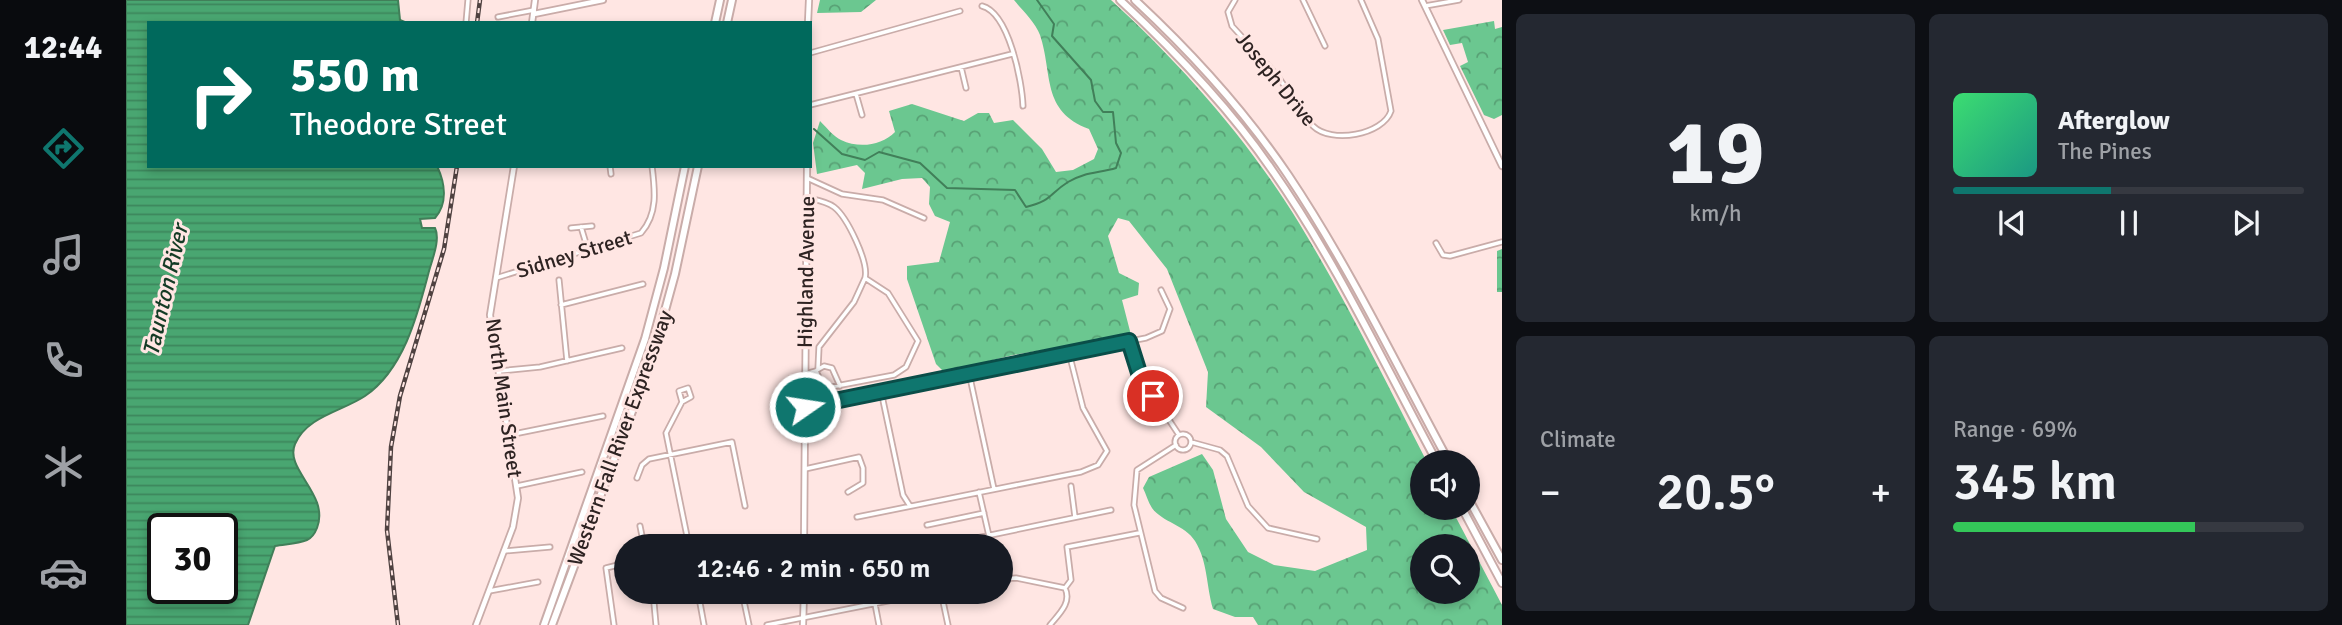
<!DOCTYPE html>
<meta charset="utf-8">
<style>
:root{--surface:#171b24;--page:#242831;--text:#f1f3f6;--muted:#9ea1a6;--line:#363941;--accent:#0f766e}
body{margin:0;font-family:Signika,sans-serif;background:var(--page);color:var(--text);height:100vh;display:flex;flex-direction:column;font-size:26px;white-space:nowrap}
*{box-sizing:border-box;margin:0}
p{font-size:23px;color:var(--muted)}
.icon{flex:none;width:38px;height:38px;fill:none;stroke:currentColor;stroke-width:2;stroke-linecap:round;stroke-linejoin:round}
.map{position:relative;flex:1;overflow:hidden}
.side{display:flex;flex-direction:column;gap:14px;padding:14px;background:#0d0f14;width:840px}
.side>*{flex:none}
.top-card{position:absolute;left:21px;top:21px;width:665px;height:147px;border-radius:0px;box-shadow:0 4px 10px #0003;background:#00695c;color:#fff;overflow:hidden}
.fabs{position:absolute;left:1284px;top:450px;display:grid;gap:14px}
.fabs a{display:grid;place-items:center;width:70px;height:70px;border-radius:50%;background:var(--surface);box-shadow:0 4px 10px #0003;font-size:35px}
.speed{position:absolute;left:21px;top:513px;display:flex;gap:14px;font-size:35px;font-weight:700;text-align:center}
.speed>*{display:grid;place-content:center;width:91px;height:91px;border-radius:50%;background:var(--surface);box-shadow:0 4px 10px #0003;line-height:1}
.speed .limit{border:4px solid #111;border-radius:10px;background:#fff;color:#111}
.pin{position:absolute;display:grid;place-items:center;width:60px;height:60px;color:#fff;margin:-30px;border:4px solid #fff;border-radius:50%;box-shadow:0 2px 7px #0007}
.me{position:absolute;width:77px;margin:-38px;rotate:77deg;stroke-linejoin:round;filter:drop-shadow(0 0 5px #0008)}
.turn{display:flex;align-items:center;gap:24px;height:147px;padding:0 28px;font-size:32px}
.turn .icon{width:91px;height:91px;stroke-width:2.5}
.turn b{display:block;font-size:49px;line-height:60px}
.big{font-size:52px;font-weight:600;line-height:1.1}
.side .card{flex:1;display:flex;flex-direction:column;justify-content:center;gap:10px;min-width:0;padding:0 24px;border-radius:10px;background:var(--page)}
.side .dial{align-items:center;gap:0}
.dial b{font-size:91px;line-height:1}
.song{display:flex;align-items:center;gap:21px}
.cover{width:84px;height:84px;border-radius:10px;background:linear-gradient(135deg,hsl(140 70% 55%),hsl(170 70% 35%))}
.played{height:7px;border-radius:4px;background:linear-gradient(90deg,var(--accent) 45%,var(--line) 45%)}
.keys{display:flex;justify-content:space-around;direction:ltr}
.heat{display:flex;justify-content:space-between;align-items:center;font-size:38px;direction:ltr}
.charge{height:10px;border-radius:5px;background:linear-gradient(90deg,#34c759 69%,var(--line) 0)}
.side .tiles{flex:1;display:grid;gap:14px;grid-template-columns:repeat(2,1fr)}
.trip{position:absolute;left:488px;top:534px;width:399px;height:70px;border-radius:35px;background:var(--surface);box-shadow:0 4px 10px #0003;font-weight:600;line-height:70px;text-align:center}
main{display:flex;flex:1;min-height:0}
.menu{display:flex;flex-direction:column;width:126px;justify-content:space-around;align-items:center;background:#090b0e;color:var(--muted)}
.menu .icon{width:49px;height:49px}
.menu .current{color:var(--accent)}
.menu b{font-size:32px;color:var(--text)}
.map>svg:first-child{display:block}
</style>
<main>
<nav class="menu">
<b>12:44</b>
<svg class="icon current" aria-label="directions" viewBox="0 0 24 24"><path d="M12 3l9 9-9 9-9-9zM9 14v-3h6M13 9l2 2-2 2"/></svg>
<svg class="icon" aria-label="music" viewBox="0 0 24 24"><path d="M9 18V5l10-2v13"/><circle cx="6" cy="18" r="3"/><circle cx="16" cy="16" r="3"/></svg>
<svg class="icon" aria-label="phone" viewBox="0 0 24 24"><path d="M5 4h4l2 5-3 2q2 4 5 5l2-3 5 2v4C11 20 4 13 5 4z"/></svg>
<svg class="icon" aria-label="climate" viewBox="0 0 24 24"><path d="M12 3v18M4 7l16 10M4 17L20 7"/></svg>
<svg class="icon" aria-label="car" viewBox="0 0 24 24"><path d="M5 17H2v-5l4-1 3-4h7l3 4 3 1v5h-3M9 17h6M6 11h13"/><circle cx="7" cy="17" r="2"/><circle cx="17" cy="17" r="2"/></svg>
</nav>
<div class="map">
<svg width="1376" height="625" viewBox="0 0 1376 625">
<defs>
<pattern id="forest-crowns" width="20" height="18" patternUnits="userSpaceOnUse" patternTransform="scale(1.75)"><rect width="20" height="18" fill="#6bc790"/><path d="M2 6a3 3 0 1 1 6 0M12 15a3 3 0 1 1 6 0" fill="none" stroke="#58a175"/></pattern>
<pattern id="water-rules" width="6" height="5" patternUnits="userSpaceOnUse" patternTransform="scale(1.75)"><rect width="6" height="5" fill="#49a671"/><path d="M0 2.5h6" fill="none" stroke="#3d875c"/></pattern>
</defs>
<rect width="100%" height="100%" fill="#ffe6e3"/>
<!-- forest -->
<path fill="url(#forest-crowns)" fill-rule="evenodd" d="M694,0H750L735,12L691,13Z
M888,0H985C1056,65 1123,141 1173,223C1220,300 1260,382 1301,462H1297V508H1325L1376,605V625H1132L1127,617H1109L1087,609C1080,585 1082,562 1069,541C1059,525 1036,522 1026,508C1022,502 1020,494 1017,488L1023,477L1076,454L1087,470L1100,519L1122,552L1148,565L1189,571L1241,550L1240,527L1178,492L1135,447L1080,407L1082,372L1041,269L1003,221L992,218L982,236L993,273L1013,283L1012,295L996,300L1005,335L887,355L818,372L810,364L781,279V266L813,262L824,222L809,216L803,204L804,187L796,178L776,179L736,189L739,173L731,165L691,174L687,143L694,121C700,127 708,137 715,140C734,149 756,145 769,132L763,111L786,104L838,121L852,113H863L868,123L887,120L916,149L930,172L947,170L968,159L972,149L963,129C915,111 927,74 914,35C910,23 896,10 888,0ZM1342,546V592H1297V546Z
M1368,21L1369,29L1376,27V115L1368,119L1358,115L1334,66L1342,62L1336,43L1324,45L1317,30Z
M1376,249V292H1371V251Z"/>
<!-- water -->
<path fill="url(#water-rules)" stroke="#417f59" stroke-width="2" fill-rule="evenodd" d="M0,0H272L274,20L281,23H23V166H311C319,183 322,203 309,218L294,219L296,228H309C315,240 305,262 302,275C291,317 277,370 239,396C217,411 181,416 169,444C158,470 204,494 191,528C189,533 186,538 181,540C171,544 159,544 149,546L122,625H0ZM37,528H96V588H37Z"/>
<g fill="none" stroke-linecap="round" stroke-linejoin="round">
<!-- stream -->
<path stroke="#417f59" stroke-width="2" d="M688,129L716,154L739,160L753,152L794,163L821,188L889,190L900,207C926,201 923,194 942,182C958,172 974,173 990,168L995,153L990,143L987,112H977L969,101L965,80L926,36L928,24L911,0"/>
<!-- minor casing -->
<g stroke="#c9aca9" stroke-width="7">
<path id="minor" d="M1109,0L1102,12L1106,26L1150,74L1187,126C1205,144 1257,135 1265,111L1252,39L1235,0
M1177,0L1199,46
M856,6C883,13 896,81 897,106
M1299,6L1333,0
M372,17L408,10
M340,23L342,0
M684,53L834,11
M835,67L840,88
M730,94L736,115
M684,105L886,54
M484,166L485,174
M681,178L716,194L757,200L798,218
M455,227L462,250
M445,228L466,226
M1310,243L1317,255L1324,256L1376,242
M370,278L515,233C532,214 529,190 526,166
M433,280L441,361
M435,305L517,284
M1003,341L1014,376L1053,435
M943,353L1020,338L1036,331L1044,309L1035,290
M692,368L693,347L728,302L739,278
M691,370L698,366L706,368L714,386
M373,371L414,367L496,348
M843,373L868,489
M679,374L690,371L695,382L705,387L768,375L780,367L792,341L762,293L739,278C743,262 721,217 708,207C700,201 690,200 681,198
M755,391L777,495L784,506
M556,402L565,397L562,388L553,391L556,402L540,433L563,546
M679,407L943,353L957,408L981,451L972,465L955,472L731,517
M1049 442a8 8 0 1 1 16 0a8 8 0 1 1-16 0Z
M383,435L477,416
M1065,442L1094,450L1101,456L1122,506L1142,528L1191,539
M1050,445L1011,470L1008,505L1029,591L1035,598L1057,608
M679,469L733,457L737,468V483L722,492
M511,478L516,465L523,459L606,442L619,506
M391,486L456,472
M945,486L949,517
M853,492L863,536
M801,525L858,513
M514,526L518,546
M598,546H608
M812,546L985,510
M378,551L424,547
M875,579L890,578L939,588
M939,588L945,580L941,547L1013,533
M363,591L412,582
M527,592L530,625
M572,592L578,625
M616,592L623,625
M815,592L822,625
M749,604L753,625
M488,625L480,568L492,565
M641,625L807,592
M924,625C933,614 946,603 939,588"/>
</g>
<!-- tertiary casing -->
<g stroke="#c9aca9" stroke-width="8">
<path id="tertiary" d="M1296,0L1376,166"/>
</g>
<!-- secondary casing -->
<g stroke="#c9aca9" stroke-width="8">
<path id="secondary" d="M408,14L477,0
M406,23L409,0
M682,23L683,0
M678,546L681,166
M350,625L387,527L392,498L364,315L388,166
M677,625L678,592"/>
</g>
<!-- motorway casing -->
<g stroke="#c9aca9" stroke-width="10">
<path id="motorway" d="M994,0C1050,52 1103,107 1146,170C1210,261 1258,364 1311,462
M1009,0C1066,53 1118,110 1162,175C1223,266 1271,366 1323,462
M589,23L594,0
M601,23L606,0
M1342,498L1376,560
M1336,508L1376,583
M418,625L519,339L538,268L559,166
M426,625L526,358L549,274L572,166"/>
</g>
<!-- minor -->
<use href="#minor" stroke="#fff" stroke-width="3.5"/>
<!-- tertiary -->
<use href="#tertiary" stroke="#fff" stroke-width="4.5"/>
<!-- secondary -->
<use href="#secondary" stroke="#fff" stroke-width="4.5"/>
<!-- motorway -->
<use href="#motorway" stroke="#fff" stroke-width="6"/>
<!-- rail casing -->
<g stroke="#4f4241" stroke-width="4.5">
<path id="rail" d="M351,23L354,0
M272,625L261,530L265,447L274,396L318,249L331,166"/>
</g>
<!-- rail -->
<use href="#rail" stroke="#ffe6e3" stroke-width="2" stroke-dasharray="5" stroke-linecap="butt"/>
</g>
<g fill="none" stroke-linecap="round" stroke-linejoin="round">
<!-- route casing -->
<g stroke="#0a4d48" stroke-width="18">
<path id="route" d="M679,407L1003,341L1014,376L1027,396"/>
</g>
<!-- route -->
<use href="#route" stroke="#0f766e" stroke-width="12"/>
</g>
<g text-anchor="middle" stroke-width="6" stroke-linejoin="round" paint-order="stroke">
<!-- street labels -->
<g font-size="21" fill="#2e2322" stroke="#ffe6e3">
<text transform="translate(1150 79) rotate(51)" y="7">Joseph Drive</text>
<text transform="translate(448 254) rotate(-17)" y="7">Sidney Street</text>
<text transform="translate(680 272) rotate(-89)" y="7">Highland Avenue</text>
<text transform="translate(378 398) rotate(82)" y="7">North Main Street</text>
<text transform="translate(494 438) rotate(-70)" y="7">Western Fall River Expressway</text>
</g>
<!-- water labels -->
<g font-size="23" font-style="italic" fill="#143b25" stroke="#ffe6e3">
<text transform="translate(39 290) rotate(-77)" y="8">Taunton River</text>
</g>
</g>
</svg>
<div class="fabs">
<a><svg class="icon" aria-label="sound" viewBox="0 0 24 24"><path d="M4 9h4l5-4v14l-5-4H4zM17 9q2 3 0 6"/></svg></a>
<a><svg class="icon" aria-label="search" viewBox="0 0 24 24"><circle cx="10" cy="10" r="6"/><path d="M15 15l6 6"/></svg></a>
</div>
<div class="speed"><div class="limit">30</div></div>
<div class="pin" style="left:1027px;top:396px;background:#d93025"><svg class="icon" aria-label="arrive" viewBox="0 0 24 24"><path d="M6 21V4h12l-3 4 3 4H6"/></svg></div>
<svg class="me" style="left:679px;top:407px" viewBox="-20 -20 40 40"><circle r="17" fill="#0f766e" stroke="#fff" stroke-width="3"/><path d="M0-11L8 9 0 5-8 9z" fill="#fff"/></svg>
<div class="trip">12:46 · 2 min · 650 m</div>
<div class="top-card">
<div class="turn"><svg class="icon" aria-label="right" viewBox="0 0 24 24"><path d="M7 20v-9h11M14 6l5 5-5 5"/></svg><div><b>550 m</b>Theodore Street</div></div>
</div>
</div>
<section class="side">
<div class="tiles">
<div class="card dial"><b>19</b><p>km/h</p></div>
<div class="card">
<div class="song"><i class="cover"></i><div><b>Afterglow</b><p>The Pines</p></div></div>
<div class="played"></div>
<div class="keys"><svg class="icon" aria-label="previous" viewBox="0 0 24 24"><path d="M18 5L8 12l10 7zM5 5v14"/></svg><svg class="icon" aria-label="pause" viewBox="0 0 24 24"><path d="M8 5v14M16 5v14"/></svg><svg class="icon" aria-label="next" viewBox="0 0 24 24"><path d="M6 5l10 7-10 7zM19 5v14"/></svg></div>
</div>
<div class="card"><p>Climate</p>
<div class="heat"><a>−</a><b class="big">20.5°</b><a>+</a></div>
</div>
<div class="card"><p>Range · 69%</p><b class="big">345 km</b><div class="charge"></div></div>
</div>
</section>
</main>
